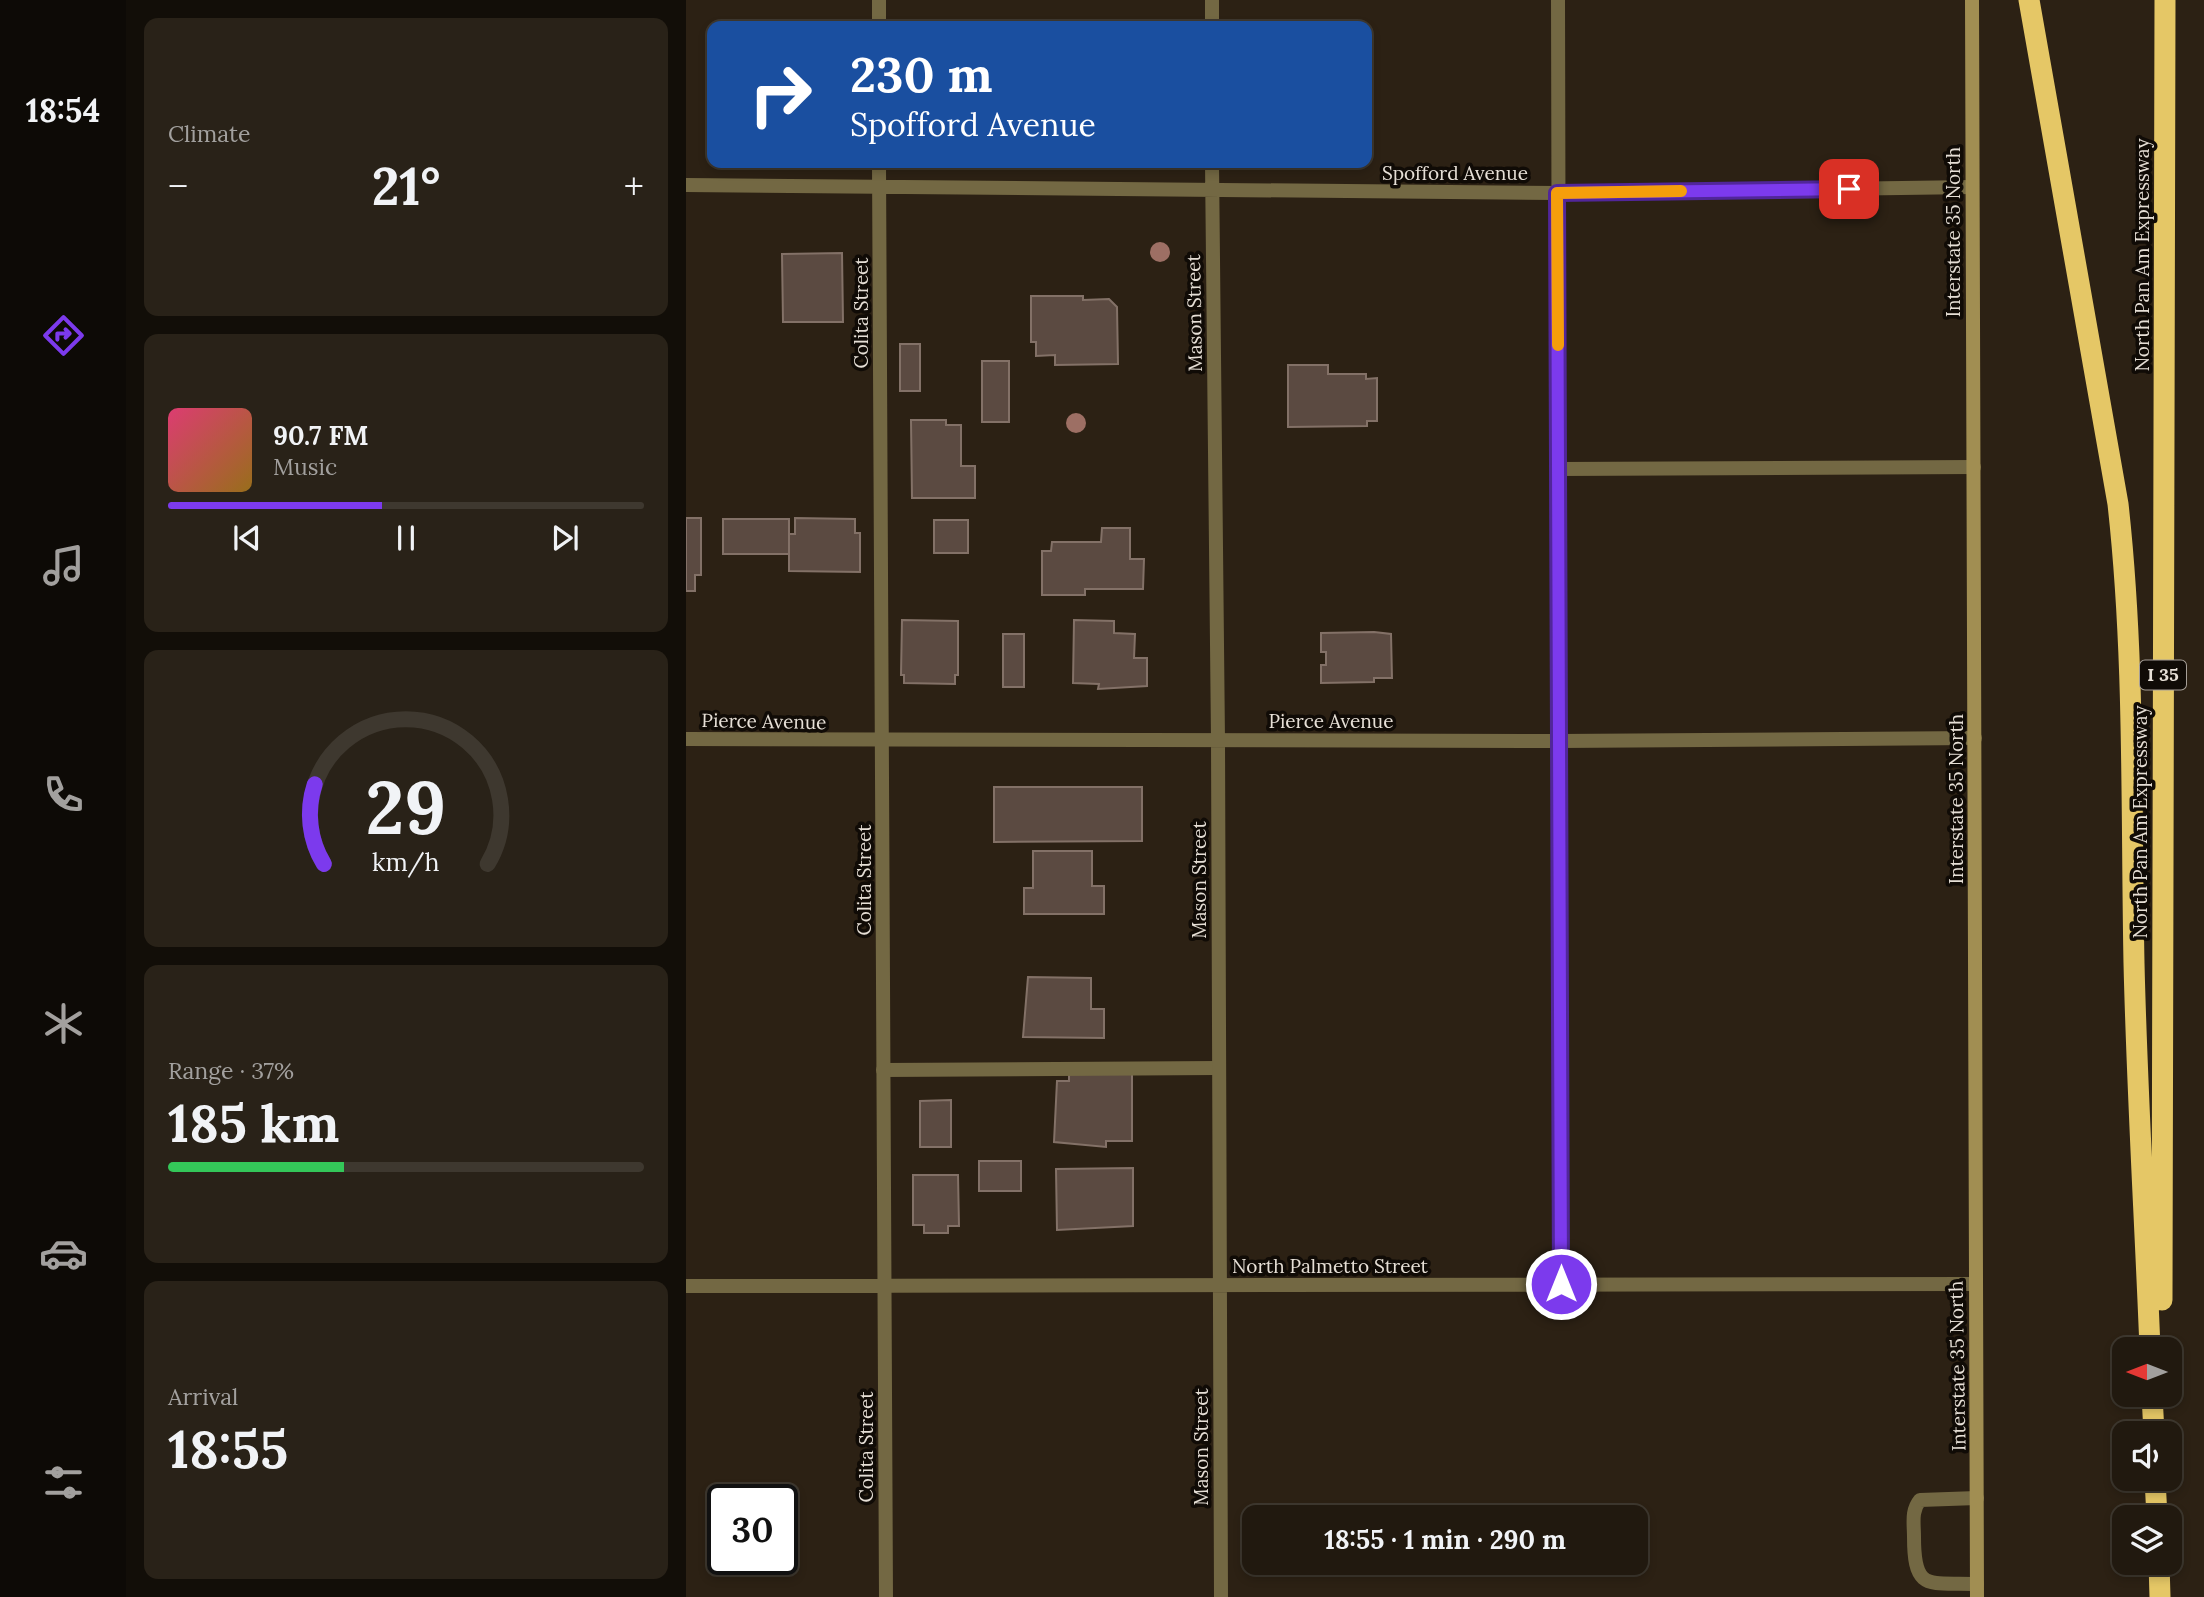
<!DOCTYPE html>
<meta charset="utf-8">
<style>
:root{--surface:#21190f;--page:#292218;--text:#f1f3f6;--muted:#a2a09e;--line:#3e382f;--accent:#7c3aed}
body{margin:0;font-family:Lora,serif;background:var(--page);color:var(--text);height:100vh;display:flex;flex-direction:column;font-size:26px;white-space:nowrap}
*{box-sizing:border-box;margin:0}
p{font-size:23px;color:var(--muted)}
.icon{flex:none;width:38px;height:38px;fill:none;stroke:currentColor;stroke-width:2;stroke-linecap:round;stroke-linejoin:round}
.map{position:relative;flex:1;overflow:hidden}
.side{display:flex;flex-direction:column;gap:18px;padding:18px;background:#120e08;width:560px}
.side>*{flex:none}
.top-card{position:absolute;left:21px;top:21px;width:665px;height:147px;border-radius:14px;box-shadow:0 4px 10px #0003,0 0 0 2px var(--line);background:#1a4fa0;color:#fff;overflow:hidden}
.needle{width:46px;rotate:270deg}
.buttons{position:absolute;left:1426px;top:1337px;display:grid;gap:14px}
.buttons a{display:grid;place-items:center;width:70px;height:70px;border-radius:14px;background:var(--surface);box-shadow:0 4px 10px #0003,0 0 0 2px var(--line);font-size:35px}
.speed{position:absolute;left:21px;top:1484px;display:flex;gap:14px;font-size:35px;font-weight:700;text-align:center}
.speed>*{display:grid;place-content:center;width:91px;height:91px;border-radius:50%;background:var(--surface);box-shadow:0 4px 10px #0003,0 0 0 2px var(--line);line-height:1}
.speed .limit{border:4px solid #111;border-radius:10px;background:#fff;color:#111}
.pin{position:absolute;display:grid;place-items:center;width:60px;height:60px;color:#fff;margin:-30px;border-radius:14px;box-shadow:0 4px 10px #0006}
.me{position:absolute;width:77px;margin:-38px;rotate:0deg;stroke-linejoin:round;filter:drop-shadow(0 0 5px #0008)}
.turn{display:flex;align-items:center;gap:24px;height:147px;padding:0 28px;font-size:32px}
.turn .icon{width:91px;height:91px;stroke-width:2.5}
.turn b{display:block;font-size:49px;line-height:60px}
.big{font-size:52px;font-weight:700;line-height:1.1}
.side .widget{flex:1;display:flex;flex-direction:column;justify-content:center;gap:10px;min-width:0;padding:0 24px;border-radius:14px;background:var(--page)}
.side .dial{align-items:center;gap:0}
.dial svg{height:182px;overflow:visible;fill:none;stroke:var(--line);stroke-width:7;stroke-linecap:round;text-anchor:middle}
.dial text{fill:var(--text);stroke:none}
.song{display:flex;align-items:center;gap:21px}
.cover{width:84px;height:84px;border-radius:10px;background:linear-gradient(135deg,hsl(340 70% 55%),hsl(40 70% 35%))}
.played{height:7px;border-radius:4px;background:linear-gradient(90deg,var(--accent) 45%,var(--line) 45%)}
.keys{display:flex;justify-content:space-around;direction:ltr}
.heat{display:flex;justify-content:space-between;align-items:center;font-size:38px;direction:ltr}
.charge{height:10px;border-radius:5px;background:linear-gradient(90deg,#34c759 37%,var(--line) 0)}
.trip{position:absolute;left:556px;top:1505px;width:406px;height:70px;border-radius:14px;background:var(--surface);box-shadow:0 4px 10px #0003,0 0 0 2px var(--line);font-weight:700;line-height:70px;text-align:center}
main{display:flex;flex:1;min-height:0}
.tabs{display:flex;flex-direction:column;width:126px;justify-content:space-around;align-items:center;background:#0d0a06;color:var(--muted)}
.tabs .icon{width:49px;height:49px}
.tabs .current{color:var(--accent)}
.tabs b{font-size:32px;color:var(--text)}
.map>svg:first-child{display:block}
</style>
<main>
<nav class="tabs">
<b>18:54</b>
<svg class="icon current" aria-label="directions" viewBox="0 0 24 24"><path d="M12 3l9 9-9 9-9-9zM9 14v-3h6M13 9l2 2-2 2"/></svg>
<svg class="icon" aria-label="music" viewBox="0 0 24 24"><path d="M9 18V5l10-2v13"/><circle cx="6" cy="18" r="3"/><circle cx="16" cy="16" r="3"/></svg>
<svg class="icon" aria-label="phone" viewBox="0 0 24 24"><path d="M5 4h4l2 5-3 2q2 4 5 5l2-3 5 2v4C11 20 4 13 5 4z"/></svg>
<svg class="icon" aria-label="climate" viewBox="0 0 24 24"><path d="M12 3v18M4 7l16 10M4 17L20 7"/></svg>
<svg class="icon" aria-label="car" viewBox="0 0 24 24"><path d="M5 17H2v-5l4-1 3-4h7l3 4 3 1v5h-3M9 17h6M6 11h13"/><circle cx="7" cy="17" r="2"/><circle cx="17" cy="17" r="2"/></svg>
<svg class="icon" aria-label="filters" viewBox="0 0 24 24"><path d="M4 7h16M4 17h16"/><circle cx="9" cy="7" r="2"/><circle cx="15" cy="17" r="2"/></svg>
</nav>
<section class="side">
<div class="widget"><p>Climate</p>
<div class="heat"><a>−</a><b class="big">21°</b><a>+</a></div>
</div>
<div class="widget">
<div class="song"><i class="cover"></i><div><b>90.7 FM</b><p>Music</p></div></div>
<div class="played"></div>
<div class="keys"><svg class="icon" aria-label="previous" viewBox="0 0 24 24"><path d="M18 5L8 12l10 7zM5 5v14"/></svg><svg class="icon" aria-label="pause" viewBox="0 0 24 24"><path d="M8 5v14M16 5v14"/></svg><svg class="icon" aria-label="next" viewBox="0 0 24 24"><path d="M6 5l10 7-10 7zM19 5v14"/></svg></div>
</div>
<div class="widget dial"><svg viewBox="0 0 100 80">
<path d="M14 69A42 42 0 1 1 86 69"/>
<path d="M14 69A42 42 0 0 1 10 34" stroke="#7c3aed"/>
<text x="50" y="56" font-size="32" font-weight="700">29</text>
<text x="50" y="72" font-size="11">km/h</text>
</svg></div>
<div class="widget"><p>Range · 37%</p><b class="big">185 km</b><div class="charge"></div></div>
<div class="widget"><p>Arrival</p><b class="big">18:55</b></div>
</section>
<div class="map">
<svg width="1518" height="1597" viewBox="0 0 1518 1597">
<rect width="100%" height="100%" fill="#2c2114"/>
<!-- building -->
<path fill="#5b4a41" stroke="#837167" stroke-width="2" d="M156,253L157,322H97L96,254Z
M345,296H397V300L423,299L431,307L432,364L369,365V355L350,356V342H345Z
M214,344H234V391H214Z
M296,361H323V422H296Z
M602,365H642V374H680V379L691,378V421H681V426L602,427Z
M225,420H260V425H275V466H289V498H226Z
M0,518H15V575H9V591H0Z
M109,518L169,519V533H174V572L103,571V534H109Z
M37,519H103V554H37Z
M248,520H282V553H248Z
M416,528H444V559H458L457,589H399V595H356V551H365L366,542H415Z
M216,620L272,621V675H269V684L218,683V675H215Z
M388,620L428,621V633L449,634L448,658H461V686L412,689L413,684L387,683Z
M688,632L705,634L706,678H688V682L635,683V665H640V652H635V633Z
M317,634H338V687H317Z
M308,787H456V841L308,842Z
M347,851H406V886H418V914H338V888H347Z
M342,977L405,978V1009H418V1038L337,1037Z
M383,1073H446V1141H420V1147L368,1142L371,1081H383Z
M265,1100V1147H234V1101Z
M293,1161H335V1191H293Z
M447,1168V1226L371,1230L370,1169Z
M227,1175H272L273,1226H262V1233H238V1225H227Z"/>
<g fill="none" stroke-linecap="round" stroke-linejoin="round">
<!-- service -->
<path stroke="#736843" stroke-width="14" d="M873,469L1288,467
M197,1070L532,1068
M1291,1498L1234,1500C1225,1511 1228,1523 1228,1537C1228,1593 1243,1582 1291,1584"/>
<!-- minor -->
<path stroke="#736843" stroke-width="14" d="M193,0V26
M872,0L875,1284
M526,26V0
M193,163L200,1597
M526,163L532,740L535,1597
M0,185L871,193L1286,187
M0,739L874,741L1289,738
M0,1286L1289,1284"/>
<!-- secondary -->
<path stroke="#a18e52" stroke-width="14" d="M1286,0L1291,1597"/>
<!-- motorway -->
<path stroke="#e5c766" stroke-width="21" d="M1343,0L1432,504C1449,657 1445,810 1448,963C1451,1092 1459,1221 1464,1349
M1476,1300L1479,0
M1466,1395L1468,1433
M1469,1479L1471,1517
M1473,1563L1474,1597"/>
</g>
<!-- trees -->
<g fill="#9d6f64">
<circle cx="474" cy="252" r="10"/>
<circle cx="390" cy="423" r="10"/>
</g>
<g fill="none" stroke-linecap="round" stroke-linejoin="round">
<!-- route casing -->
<g stroke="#51269a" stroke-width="18">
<path id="route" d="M875,1284L871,193L1163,189"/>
</g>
<!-- route -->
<use href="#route" stroke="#7c3aed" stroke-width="12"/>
<!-- slow -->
<path stroke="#f59e0b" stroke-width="12" d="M872,345L871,193L995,191"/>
</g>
<g text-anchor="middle" stroke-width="7" stroke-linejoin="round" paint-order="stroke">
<!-- shield labels -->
<rect fill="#100b06" stroke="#a69f98" stroke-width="2" x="1454" y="660.5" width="46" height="29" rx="5"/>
<g font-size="18" font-weight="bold" fill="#e6dfd6">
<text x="1477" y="681">I 35</text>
</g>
<!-- street labels -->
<g font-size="19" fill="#e6dfd6" stroke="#100b06">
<text x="769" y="180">Spofford Avenue</text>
<text transform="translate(1267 232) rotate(-90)" y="7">Interstate 35 North</text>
<text transform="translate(1456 255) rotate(-90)" y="7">North Pan Am Expressway</text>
<text transform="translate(175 313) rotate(-90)" y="7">Colita Street</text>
<text transform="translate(508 313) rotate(-91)" y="7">Mason Street</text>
<text transform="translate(78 721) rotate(1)" y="7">Pierce Avenue</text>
<text x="645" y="728">Pierce Avenue</text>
<text transform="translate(1270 799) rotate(-90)" y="7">Interstate 35 North</text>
<text transform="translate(1454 822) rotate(-90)" y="7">North Pan Am Expressway</text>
<text transform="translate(178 880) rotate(-90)" y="7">Colita Street</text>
<text transform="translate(513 880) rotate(-90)" y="7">Mason Street</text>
<text x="644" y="1273">North Palmetto Street</text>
<text transform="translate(1271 1366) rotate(-91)" y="7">Interstate 35 North</text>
<text transform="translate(180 1447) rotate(-90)" y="7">Colita Street</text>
<text transform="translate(515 1447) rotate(-90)" y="7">Mason Street</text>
</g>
</g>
</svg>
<div class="buttons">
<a><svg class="needle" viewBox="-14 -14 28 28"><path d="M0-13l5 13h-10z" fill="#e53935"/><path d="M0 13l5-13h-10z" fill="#a2a09e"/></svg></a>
<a><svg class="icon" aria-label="sound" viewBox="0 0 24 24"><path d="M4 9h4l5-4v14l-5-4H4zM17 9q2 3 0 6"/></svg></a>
<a><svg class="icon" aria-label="layers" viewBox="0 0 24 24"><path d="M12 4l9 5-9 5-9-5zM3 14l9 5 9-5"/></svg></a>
</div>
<div class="speed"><div class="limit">30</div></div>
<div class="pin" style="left:1163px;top:189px;background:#d93025"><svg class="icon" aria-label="arrive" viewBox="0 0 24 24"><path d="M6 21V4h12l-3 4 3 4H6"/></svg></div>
<svg class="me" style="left:875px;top:1284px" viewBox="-20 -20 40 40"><circle r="17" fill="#7c3aed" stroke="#fff" stroke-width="3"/><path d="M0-11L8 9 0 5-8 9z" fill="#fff"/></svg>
<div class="trip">18:55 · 1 min · 290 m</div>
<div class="top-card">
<div class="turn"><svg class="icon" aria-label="right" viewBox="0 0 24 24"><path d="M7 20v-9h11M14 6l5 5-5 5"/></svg><div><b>230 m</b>Spofford Avenue</div></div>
</div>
</div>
</main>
